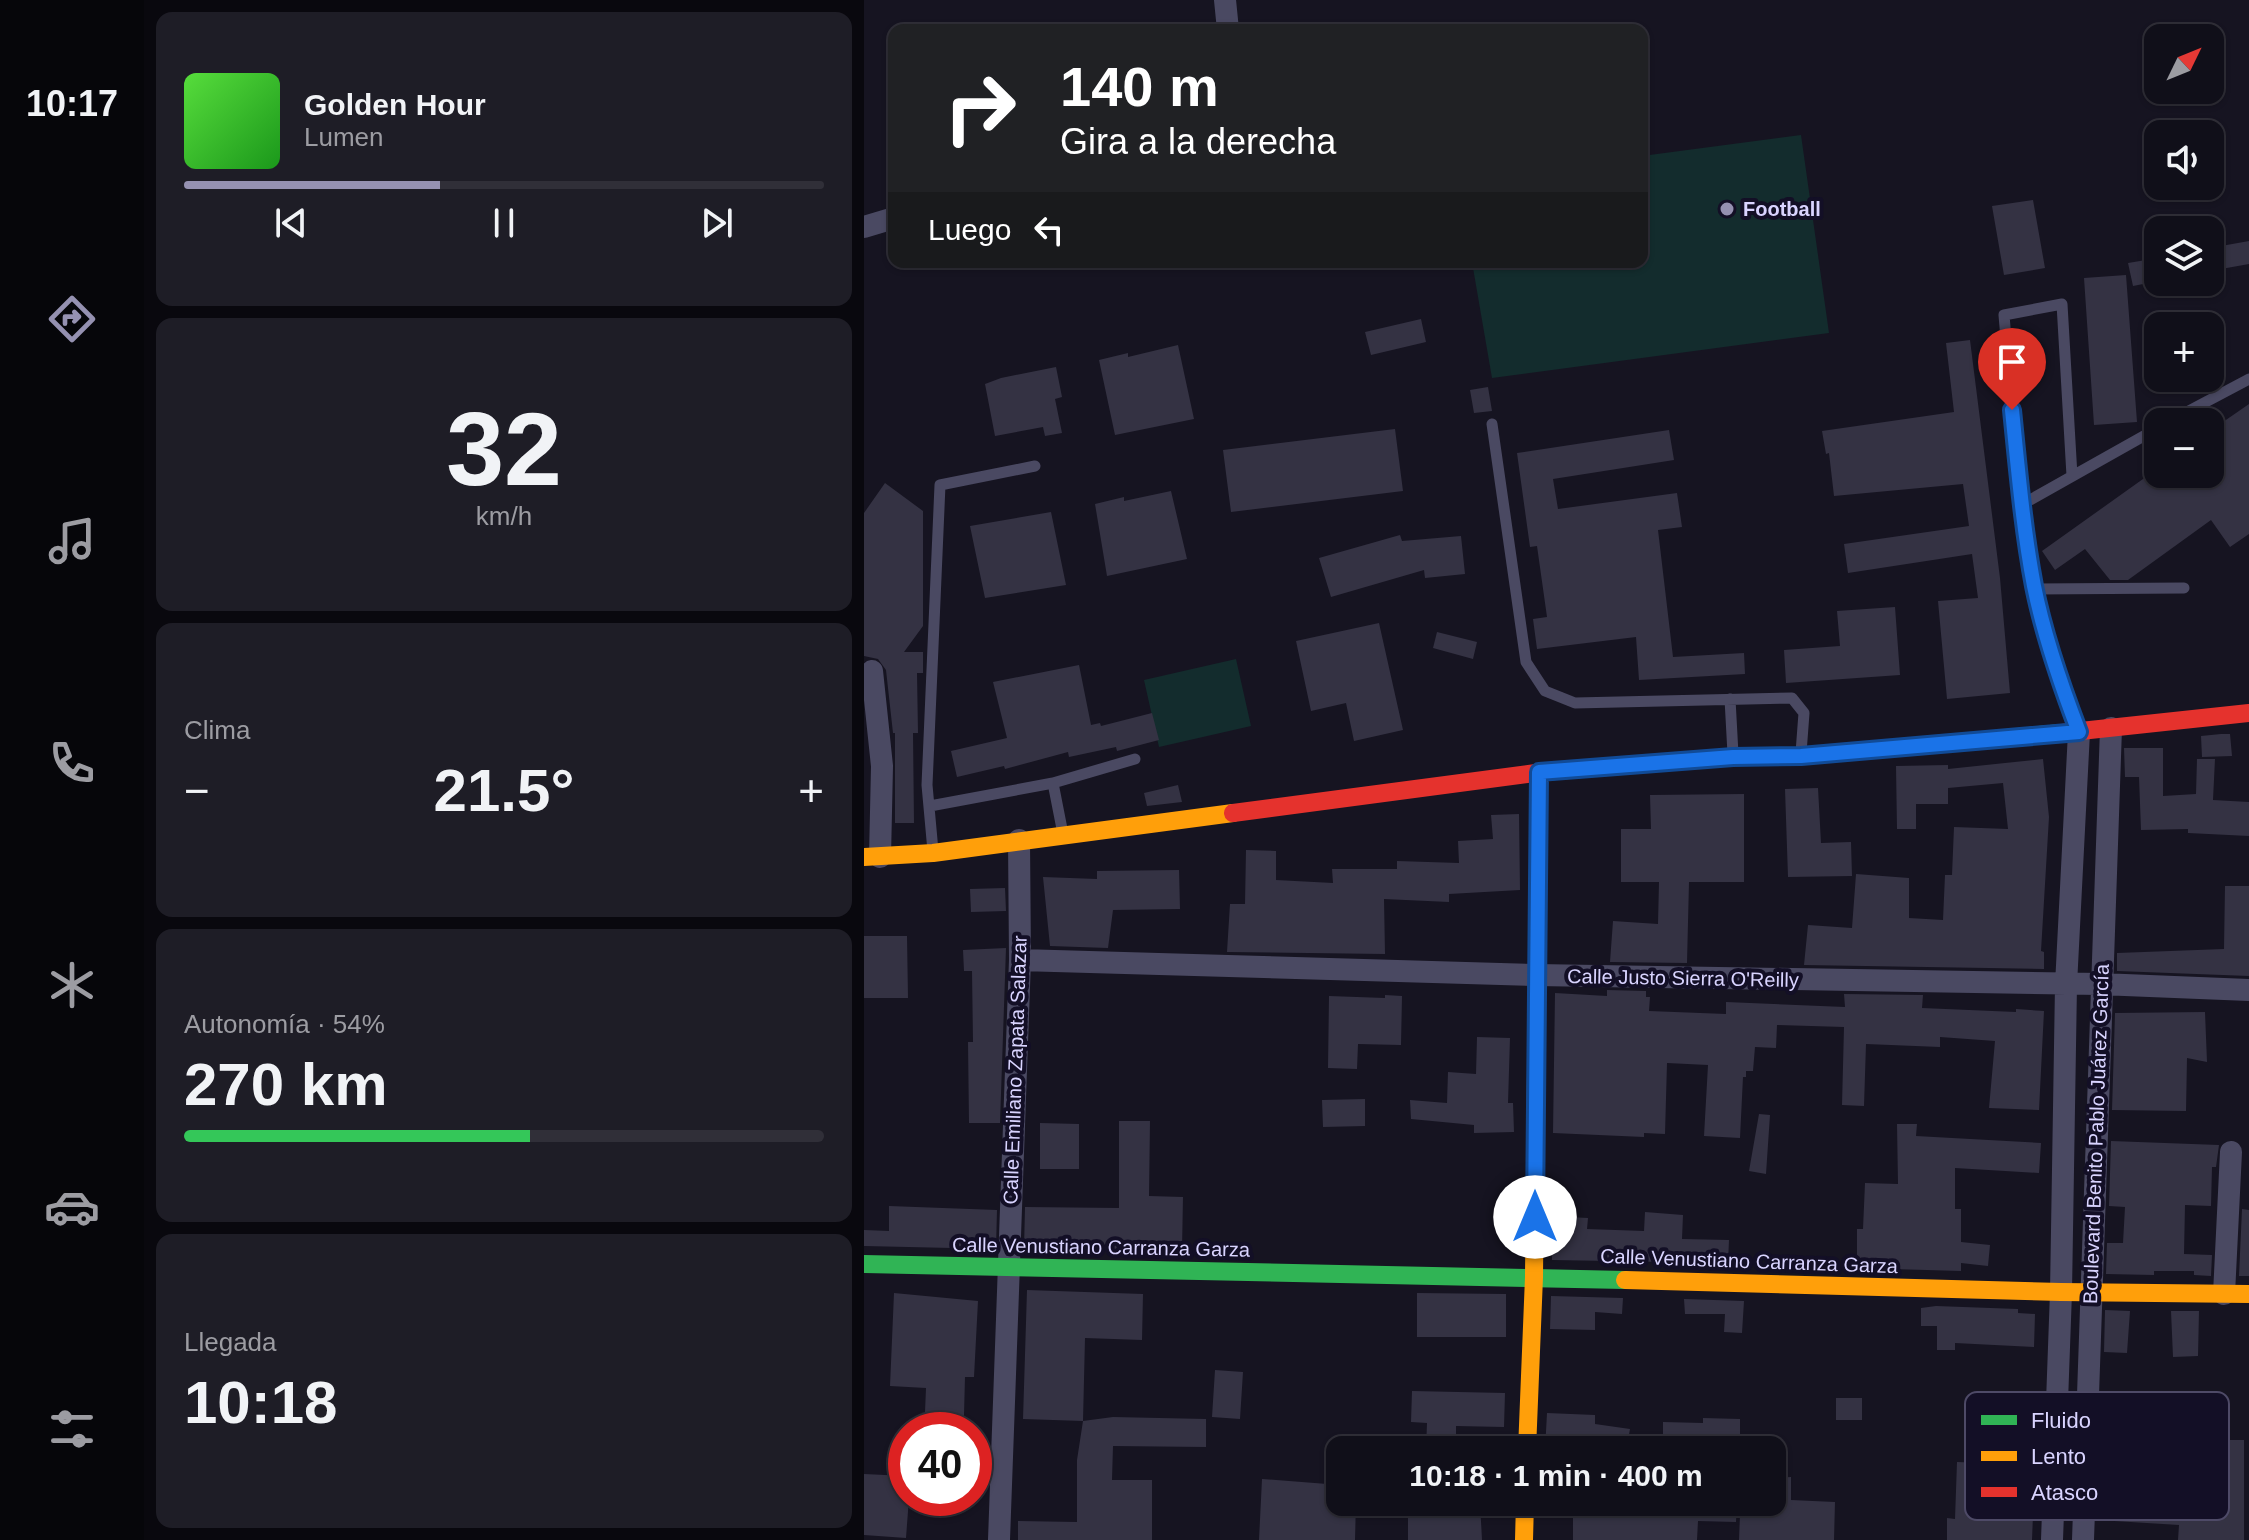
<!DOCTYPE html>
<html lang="es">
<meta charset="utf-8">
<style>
:root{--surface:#100f19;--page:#1e1d26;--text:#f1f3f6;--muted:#9c9ca2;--line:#302f38;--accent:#9591b1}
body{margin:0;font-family:Arial,sans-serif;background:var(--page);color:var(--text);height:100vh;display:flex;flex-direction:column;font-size:30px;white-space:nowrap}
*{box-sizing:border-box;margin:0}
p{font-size:26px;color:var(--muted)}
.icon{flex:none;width:44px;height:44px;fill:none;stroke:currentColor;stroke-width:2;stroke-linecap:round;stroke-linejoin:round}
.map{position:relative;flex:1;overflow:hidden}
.side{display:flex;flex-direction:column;gap:12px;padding:12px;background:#09080e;width:720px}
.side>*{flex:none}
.guide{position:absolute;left:24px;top:24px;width:760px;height:244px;border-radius:16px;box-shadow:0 2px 6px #0004,0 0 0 2px var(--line);background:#202124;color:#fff;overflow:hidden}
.needle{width:52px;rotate:47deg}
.tools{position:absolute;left:1280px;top:24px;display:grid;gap:16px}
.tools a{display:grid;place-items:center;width:80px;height:80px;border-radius:16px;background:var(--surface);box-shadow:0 2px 6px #0004,0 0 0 2px var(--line);font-size:40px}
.speed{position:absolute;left:24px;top:1412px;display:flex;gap:16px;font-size:40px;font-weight:700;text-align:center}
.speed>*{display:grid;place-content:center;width:104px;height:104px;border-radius:50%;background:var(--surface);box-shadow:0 2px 6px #0004,0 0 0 2px var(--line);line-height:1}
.speed .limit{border:12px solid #d22;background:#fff;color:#111}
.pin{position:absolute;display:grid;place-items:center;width:68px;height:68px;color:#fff;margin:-82px -34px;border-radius:50% 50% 50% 0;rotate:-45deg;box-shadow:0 0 8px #0007}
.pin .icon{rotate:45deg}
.me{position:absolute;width:88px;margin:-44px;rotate:0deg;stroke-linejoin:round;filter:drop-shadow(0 0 6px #0008)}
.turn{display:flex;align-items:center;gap:28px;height:168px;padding:0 40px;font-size:36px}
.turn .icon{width:104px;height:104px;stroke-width:2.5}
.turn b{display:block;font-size:56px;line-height:68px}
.then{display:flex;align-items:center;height:76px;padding:0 40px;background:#0003;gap:16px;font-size:30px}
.big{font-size:60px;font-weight:800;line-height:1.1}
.side .widget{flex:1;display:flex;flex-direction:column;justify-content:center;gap:12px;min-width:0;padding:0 28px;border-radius:16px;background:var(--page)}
.side .dial{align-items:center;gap:0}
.dial b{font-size:104px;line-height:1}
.song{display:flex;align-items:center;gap:24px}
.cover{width:96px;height:96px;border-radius:12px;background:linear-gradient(135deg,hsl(110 70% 55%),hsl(120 70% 35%))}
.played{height:8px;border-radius:4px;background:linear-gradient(90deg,var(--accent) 40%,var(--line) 40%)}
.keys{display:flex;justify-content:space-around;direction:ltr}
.heat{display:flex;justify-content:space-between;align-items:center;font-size:44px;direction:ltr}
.charge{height:12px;border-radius:6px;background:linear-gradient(90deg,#34c759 54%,var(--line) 0)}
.trip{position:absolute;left:462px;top:1436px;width:460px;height:80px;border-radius:16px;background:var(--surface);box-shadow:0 2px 6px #0004,0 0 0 2px var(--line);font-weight:800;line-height:80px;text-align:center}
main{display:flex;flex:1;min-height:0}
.tab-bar{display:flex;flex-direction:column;width:144px;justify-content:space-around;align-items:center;background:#06060a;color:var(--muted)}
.tab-bar .icon{width:56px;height:56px}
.tab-bar .selected{color:var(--accent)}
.tab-bar b{font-size:36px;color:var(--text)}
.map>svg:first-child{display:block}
</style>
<main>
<nav class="tab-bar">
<b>10:17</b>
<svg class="icon selected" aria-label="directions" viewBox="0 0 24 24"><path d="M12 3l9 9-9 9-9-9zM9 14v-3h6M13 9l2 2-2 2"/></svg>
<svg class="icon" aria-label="music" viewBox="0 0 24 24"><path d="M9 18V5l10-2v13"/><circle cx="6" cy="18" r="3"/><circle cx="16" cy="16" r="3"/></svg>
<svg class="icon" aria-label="phone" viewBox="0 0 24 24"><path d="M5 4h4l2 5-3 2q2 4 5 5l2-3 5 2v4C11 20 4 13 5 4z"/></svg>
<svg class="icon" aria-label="climate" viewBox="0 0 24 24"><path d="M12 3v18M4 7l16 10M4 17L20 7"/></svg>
<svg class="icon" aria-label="car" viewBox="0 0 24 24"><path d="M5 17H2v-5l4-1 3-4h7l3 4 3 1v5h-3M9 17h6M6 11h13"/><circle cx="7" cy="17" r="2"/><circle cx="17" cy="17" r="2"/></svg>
<svg class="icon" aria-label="filters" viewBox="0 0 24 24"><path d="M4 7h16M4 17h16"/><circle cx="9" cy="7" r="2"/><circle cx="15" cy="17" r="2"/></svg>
</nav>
<section class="side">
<div class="widget">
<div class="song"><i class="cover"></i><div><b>Golden Hour</b><p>Lumen</p></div></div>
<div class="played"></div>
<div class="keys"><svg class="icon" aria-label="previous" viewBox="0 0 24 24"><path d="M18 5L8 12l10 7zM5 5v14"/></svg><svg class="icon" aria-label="pause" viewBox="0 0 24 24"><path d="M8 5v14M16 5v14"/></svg><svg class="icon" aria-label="next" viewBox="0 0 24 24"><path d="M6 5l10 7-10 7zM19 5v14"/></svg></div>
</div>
<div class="widget dial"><b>32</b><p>km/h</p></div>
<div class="widget"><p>Clima</p>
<div class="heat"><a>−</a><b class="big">21.5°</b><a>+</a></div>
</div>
<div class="widget"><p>Autonomía · 54%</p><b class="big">270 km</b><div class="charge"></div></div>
<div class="widget"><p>Llegada</p><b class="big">10:18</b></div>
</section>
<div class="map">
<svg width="1385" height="1540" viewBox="0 0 1385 1540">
<rect width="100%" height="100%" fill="#161421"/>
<!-- green -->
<path fill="#132c2d" d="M937,135L965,333L628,378L608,262H778V156Z
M372,659L387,726L295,747L280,680Z"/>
<!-- building -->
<path fill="#343243" d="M1169,200L1181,268L1140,275L1128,206Z
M1385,241V264L1346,271V248Z
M1294,258V281L1269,286L1264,263Z
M1262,275L1273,422L1230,425L1220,278Z
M557,319L562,342L507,355L501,332Z
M1106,340L1136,578L1146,693L1083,699L1074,601L1114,598L1108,554L984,573L980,544L1105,526L1099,484L970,496L965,453L962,454L958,431L1090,412L1082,343Z
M314,345L330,419L251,435L235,360L264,353V357Z
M192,367L198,397L191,399L198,433L181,436L179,427L131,436L121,384L137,378Z
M624,387L628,411L610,413L606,390Z
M1385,404V534L1366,547L1347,520L1264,580H1246L1221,549L1191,570L1178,551L1286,474H1346V431Z
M531,429L539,491L367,512L359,450Z
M805,430L810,460L689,479L694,509L813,493L818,527L794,530L809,657L880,653L881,674L775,680L772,637L673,649L669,619L683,617L673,546L666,547L653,453Z
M21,483L59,511V626L40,652H59V673H53L54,733H49L50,823H31V733H29L22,670L14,659L0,656V513Z
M307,491L323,559L243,576L231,504L260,497V501Z
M187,512L202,585L121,598L106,526Z
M536,535L538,541L597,536L601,574L561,578L560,570L467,597L455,558Z
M1031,607L1036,675L922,683L920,650L976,646L973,611Z
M515,623L539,730L490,741L482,703L447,711L432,641Z
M573,632L613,642L609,659L569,648Z
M215,665L227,725L236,723L237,726L288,713L295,740L253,751L252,747L205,757L204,752L141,769L140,766L93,777L87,751L143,738L129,682Z
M1357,734H1366L1368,756L1338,757L1337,736Z
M1260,748H1299V796L1332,794L1333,759H1351L1349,800L1385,802V836L1324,833V829L1277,830L1275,777H1261Z
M1179,759L1185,817L1177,951L1180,952V969L940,965L944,925L988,928L992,874L1045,878V918L1079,920L1081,875H1088L1090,827L1144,829L1139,783L1084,788V804H1052V829H1033L1032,766L1084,765V769Z
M314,785L318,802L283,806L280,793Z
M954,788L957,843L987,842L988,876L924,877L921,789Z
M880,794V882H825L823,963L746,962L749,921L794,924L795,882H757V829H787L786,795Z
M655,814L656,890L585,894V902L520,899L521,954L363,952L366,904H381L382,850L412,851V880L469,883L468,869H533V861L595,863L594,841L629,839L627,815Z
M315,870L316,909L249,910L244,948L186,946L179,877L233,879V871Z
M1361,886H1385V976L1253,971V953L1360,949Z
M141,888L142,911L107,912L106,889Z
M0,936H43L44,998H0Z
M142,948L136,1123H105L104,1042H109L108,971H100L99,950Z
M743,990L782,991V997H786L785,1011L862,1014V1002L981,1007L980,994L1059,995L1058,1008L1152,1012V1009L1180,1011L1175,1110L1125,1108L1131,1041L1076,1037V1047L1002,1044L1000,1106L978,1105L980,1027L913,1025L912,1048L891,1047L889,1071H882V1077H879L876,1138L840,1136L844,1065L803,1063L801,1134L780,1133V1137L689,1133L691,993L743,996Z
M521,995L538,996L537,1045L494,1044L493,1069L464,1068L465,996L521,998Z
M1341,1012L1343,1062L1323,1058L1322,1111L1248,1110L1251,1013Z
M613,1037L646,1038L644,1103H649L650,1132L610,1133V1125L547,1119L546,1100L583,1103L584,1072L612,1074Z
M501,1099V1126L459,1127L458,1100Z
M895,1114L906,1115L902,1174L885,1171Z
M255,1121H286L285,1196L319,1197L318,1250L160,1248L161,1207L255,1208Z
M176,1123L215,1124V1169H176Z
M1033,1124H1053L1052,1136L1177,1143L1175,1173L1091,1168V1209H1097V1242L1126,1245L1124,1266L1097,1263V1271L993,1268V1229H999L1001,1183L1034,1184Z
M1247,1141L1355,1145L1352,1167H1348L1347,1206L1321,1205L1320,1254L1348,1255L1347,1276L1330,1275V1271H1290V1275L1242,1274L1243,1243H1259L1261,1207L1245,1206Z
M25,1206L133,1210L132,1249L0,1246V1230L25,1231Z
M1378,1209L1385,1210V1276H1375Z
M781,1212L819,1215L818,1239L865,1240L864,1263L688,1260V1228H705V1217L724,1218L723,1229L780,1231Z
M163,1290L279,1294L278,1340L221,1338L219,1421L159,1419Z
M30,1293L114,1301L110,1377H101L100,1415L96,1430H70L72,1413L61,1412L62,1388L26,1386Z
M553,1293L642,1294V1337H553Z
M687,1296L759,1298L758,1314L731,1312V1330L686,1329Z
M820,1299L880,1301L878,1333L860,1332L861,1314H821Z
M1072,1306L1154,1309V1313L1171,1314L1170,1347L1091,1343V1350H1073V1326H1057V1308Z
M1241,1310L1266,1311L1263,1353L1240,1352Z
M1307,1311H1335L1334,1356L1309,1357Z
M351,1370L379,1372L376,1419L348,1417Z
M548,1391L641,1393L640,1427L592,1426V1450H562L563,1423L547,1422Z
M972,1398H998V1420H972Z
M683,1413L731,1415V1424L766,1429L763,1446L729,1441L728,1450H681Z
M249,1417L342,1419V1447L249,1446L248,1480H288V1540H154V1521L213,1522V1460L219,1421Z
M839,1418L876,1419V1450H799V1422L839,1423Z
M1246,1440H1380V1540H1314L1315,1525L1234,1520L1235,1473L1246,1474Z
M1093,1462L1171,1465L1168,1540H1083V1518L1091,1519Z
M0,1474L42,1476V1498H45L42,1538L0,1535Z
M927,1477V1500L971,1502L970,1540H875L876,1514H909L908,1478Z
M398,1479L476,1485V1502H492L491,1540H395Z
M583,1502H616L618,1540H544V1507L583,1508Z
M749,1502H873L872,1522L834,1521L833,1540H709V1516H749Z"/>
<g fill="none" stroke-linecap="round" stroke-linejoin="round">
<!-- lane -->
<path stroke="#4a4962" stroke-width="11" d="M1304,422L1385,379
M628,424L662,662L681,691L711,703L928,698L940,713L937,753
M1208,476L1198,304L1140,315C1148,407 1151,501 1171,590C1182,638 1197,685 1215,731
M1157,505L1294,428
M1171,589L1320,588
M866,699L869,754
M189,783L199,834
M66,806L189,783L271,759
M69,851L63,785L76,485L171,466"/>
<!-- street -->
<path stroke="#4a4962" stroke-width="22" d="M361,0L364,30
M0,227L30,218
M8,671L18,766L16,857
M156,960L672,975L1236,984L1385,990
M1360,1294L1367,1152
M135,1540L156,960L155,840
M1188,1540L1197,1292L1202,985L1215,732
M1219,1540L1247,728"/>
<!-- fast -->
<path stroke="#30b455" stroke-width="18" d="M679,772L869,757L937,756L1198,733
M0,1264L761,1280"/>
<!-- slow -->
<path stroke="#ff9f0a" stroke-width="18" d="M0,857L69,853L369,813
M761,1280L1197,1292L1385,1294
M663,1450L670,1277L675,772
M660,1540L661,1502"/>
<!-- jam -->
<path stroke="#e5322d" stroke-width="18" d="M1198,733L1385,713
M369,813L679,772"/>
</g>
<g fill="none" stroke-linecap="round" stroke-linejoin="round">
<!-- route casing -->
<g stroke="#114b97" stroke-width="20">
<path id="route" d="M671,1217L675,772L869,757L937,756L1215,732C1197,685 1180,636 1170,586C1159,528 1154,469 1148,410"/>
</g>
<!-- route -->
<use href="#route" stroke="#1a73e8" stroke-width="14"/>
</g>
<!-- markers -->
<circle fill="#9591b1" stroke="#130f26" stroke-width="3" cx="863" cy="209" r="8"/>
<g text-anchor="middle" stroke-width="8" stroke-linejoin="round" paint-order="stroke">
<!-- poi labels -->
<g font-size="20" font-weight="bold" fill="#d9d4ff" stroke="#130f26" text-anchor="start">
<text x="879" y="216">Football</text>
</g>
<!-- street labels -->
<g font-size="20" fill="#d9d4ff" stroke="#130f26">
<text transform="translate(819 978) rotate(1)" y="7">Calle Justo Sierra O'Reilly</text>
<text transform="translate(151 1070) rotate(-88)" y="7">Calle Emiliano Zapata Salazar</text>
<text transform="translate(1232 1134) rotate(-88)" y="7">Boulevard Benito Pablo Juárez García</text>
<text transform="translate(237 1247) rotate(1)" y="7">Calle Venustiano Carranza Garza</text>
<text transform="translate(885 1261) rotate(2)" y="7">Calle Venustiano Carranza Garza</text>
</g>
</g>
<!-- legend -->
<rect x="1101" y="1392" width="264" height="128" rx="12" fill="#130f26" stroke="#4e4a67" stroke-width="2"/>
<rect x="1117" y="1415" width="36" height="10" fill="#30b455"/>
<rect x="1117" y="1451" width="36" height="10" fill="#ff9f0a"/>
<rect x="1117" y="1487" width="36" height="10" fill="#e5322d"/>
<g font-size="22" fill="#d9d4ff">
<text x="1167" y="1428">Fluido</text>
<text x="1167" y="1464">Lento</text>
<text x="1167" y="1500">Atasco</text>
</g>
</svg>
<div class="tools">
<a><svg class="needle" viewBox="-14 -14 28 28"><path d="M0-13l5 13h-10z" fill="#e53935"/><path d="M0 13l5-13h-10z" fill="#9c9ca2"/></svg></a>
<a><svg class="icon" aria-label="sound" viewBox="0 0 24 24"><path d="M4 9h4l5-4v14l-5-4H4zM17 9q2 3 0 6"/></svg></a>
<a><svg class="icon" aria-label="layers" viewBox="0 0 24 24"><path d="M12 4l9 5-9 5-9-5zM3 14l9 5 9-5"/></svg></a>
<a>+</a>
<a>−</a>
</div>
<div class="speed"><div class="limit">40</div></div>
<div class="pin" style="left:1148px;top:410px;background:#d93025"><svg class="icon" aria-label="arrive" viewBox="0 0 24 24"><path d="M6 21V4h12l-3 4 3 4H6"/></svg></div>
<svg class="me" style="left:671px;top:1217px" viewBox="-20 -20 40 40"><circle r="19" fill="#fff"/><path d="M0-13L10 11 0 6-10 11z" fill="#1a73e8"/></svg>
<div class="trip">10:18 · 1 min · 400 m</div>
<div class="guide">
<div class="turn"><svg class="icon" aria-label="right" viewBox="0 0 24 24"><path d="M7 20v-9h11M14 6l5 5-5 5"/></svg><div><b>140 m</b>Gira a la derecha</div></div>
<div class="then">Luego<svg class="icon" aria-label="left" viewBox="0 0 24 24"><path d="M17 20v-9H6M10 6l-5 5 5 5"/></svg></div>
</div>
</div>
</main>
